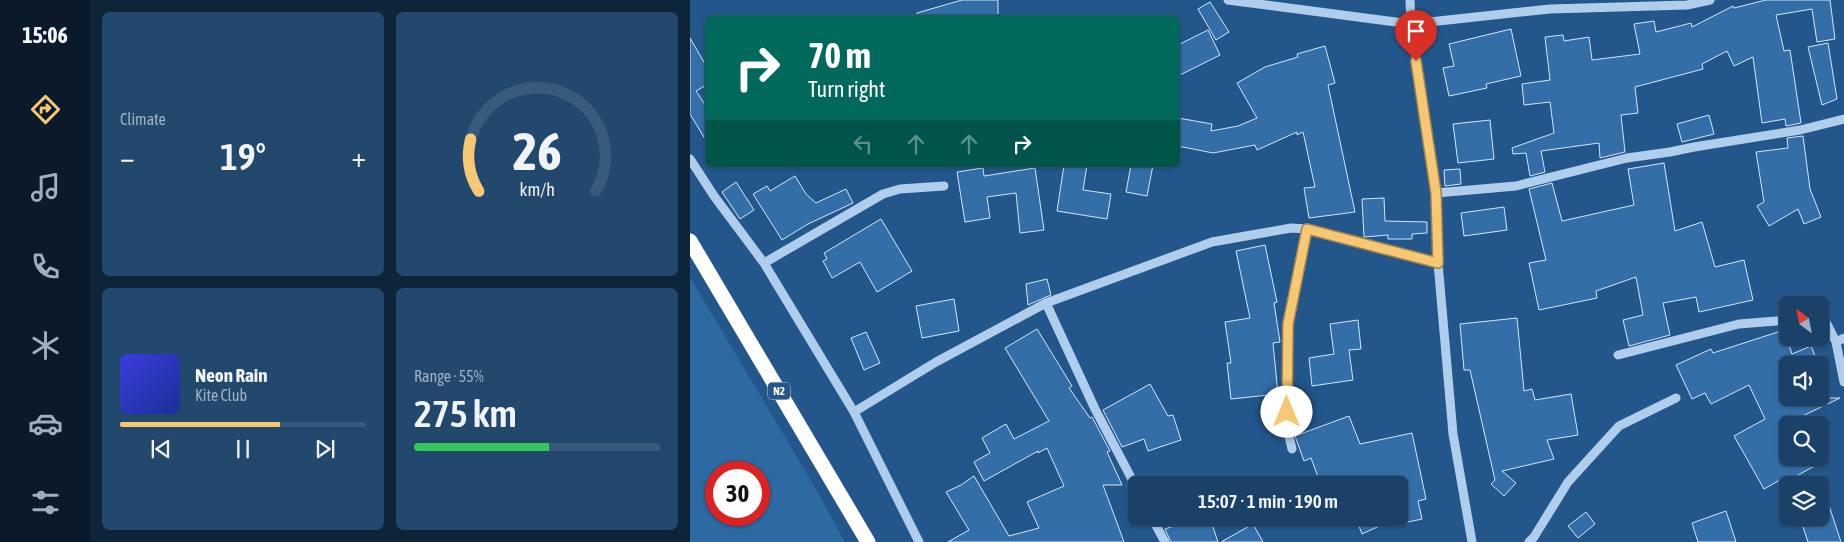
<!DOCTYPE html>
<meta charset="utf-8">
<style>
:root{--surface:#1a4168;--page:#23486e;--text:#f1f3f6;--muted:#9fafc0;--line:#385a7c;--accent:#f6c873}
body{margin:0;font-family:"Asap Condensed",sans-serif;background:var(--page);color:var(--text);height:100vh;display:flex;flex-direction:column;font-size:19px;white-space:nowrap}
*{box-sizing:border-box;margin:0}
p{font-size:16px;color:var(--muted)}
.icon{flex:none;width:28px;height:28px;fill:none;stroke:currentColor;stroke-width:2;stroke-linecap:round;stroke-linejoin:round}
.map{position:relative;flex:1;overflow:hidden}
.details{display:flex;flex-direction:column;gap:12px;padding:12px;background:#0e2439;width:600px}
.details>*{flex:none}
.guide{position:absolute;left:15px;top:15px;width:475px;height:152px;border-radius:8px;box-shadow:0 1px 4px #0004,0 0 0 1px var(--line);background:#00695c;color:#fff;overflow:hidden}
.needle{width:32px;rotate:328deg}
.buttons{position:absolute;left:1089px;top:296px;display:grid;gap:10px}
.buttons a{display:grid;place-items:center;width:50px;height:50px;border-radius:8px;background:var(--surface);box-shadow:0 1px 4px #0004,0 0 0 1px var(--line);font-size:25px}
.speed{position:absolute;left:15px;top:461px;display:flex;gap:10px;font-size:25px;font-weight:700;text-align:center}
.speed>*{display:grid;place-content:center;width:65px;height:65px;border-radius:50%;background:var(--surface);box-shadow:0 1px 4px #0004,0 0 0 1px var(--line);line-height:1}
.speed .limit{border:8px solid #d22;background:#fff;color:#111}
.pin{position:absolute;display:grid;place-items:center;width:42px;height:42px;color:#fff;margin:-51px -21px;border-radius:50% 50% 50% 0;rotate:-45deg;box-shadow:0 0 5px #0007}
.pin .icon{rotate:45deg}
.me{position:absolute;width:55px;margin:-28px;rotate:0deg;stroke-linejoin:round;filter:drop-shadow(0 0 4px #0008)}
.turn{display:flex;align-items:center;gap:18px;height:105px;padding:0 20px;font-size:22px}
.turn .icon{width:65px;height:65px;stroke-width:2.5}
.turn b{display:block;font-size:35px;line-height:42px}
.lanes{display:flex;align-items:center;height:48px;padding:0 20px;background:#0003;justify-content:center;gap:25px;direction:ltr}
.lanes .off{opacity:.35}
.big{font-size:38px;font-weight:600;line-height:1.1}
.details .card{flex:1;display:flex;flex-direction:column;justify-content:center;gap:8px;min-width:0;padding:0 18px;border-radius:8px;background:var(--page)}
.details .dial{align-items:center;gap:0}
.dial svg{height:130px;overflow:visible;fill:none;stroke:var(--line);stroke-width:7;stroke-linecap:round;text-anchor:middle}
.dial text{fill:var(--text);stroke:none}
.song{display:flex;align-items:center;gap:15px}
.cover{width:60px;height:60px;border-radius:8px;background:linear-gradient(135deg,hsl(240 70% 55%),hsl(230 70% 35%))}
.played{height:5px;border-radius:2px;background:linear-gradient(90deg,var(--accent) 65%,var(--line) 65%)}
.keys{display:flex;justify-content:space-around;direction:ltr}
.heat{display:flex;justify-content:space-between;align-items:center;font-size:28px;direction:ltr}
.charge{height:8px;border-radius:4px;background:linear-gradient(90deg,#34c759 55%,var(--line) 0)}
.details .tiles{flex:1;display:grid;gap:12px;grid-template-columns:repeat(2,1fr)}
.trip{position:absolute;left:438px;top:476px;width:280px;height:50px;border-radius:8px;background:var(--surface);box-shadow:0 1px 4px #0004,0 0 0 1px var(--line);font-weight:600;line-height:50px;text-align:center}
main{display:flex;flex:1;min-height:0}
.tab-bar{display:flex;flex-direction:column;width:90px;justify-content:space-around;align-items:center;background:#0a1a2a;color:var(--muted)}
.tab-bar .icon{width:35px;height:35px}
.tab-bar .on{color:var(--accent)}
.tab-bar b{font-size:22px;color:var(--text)}
.map>svg:first-child{display:block}
</style>
<main>
<nav class="tab-bar">
<b>15:06</b>
<svg class="icon on" aria-label="directions" viewBox="0 0 24 24"><path d="M12 3l9 9-9 9-9-9zM9 14v-3h6M13 9l2 2-2 2"/></svg>
<svg class="icon" aria-label="music" viewBox="0 0 24 24"><path d="M9 18V5l10-2v13"/><circle cx="6" cy="18" r="3"/><circle cx="16" cy="16" r="3"/></svg>
<svg class="icon" aria-label="phone" viewBox="0 0 24 24"><path d="M5 4h4l2 5-3 2q2 4 5 5l2-3 5 2v4C11 20 4 13 5 4z"/></svg>
<svg class="icon" aria-label="climate" viewBox="0 0 24 24"><path d="M12 3v18M4 7l16 10M4 17L20 7"/></svg>
<svg class="icon" aria-label="car" viewBox="0 0 24 24"><path d="M5 17H2v-5l4-1 3-4h7l3 4 3 1v5h-3M9 17h6M6 11h13"/><circle cx="7" cy="17" r="2"/><circle cx="17" cy="17" r="2"/></svg>
<svg class="icon" aria-label="filters" viewBox="0 0 24 24"><path d="M4 7h16M4 17h16"/><circle cx="9" cy="7" r="2"/><circle cx="15" cy="17" r="2"/></svg>
</nav>
<section class="details">
<div class="tiles">
<div class="card"><p>Climate</p>
<div class="heat"><a>−</a><b class="big">19°</b><a>+</a></div>
</div>
<div class="card dial"><svg viewBox="0 0 100 80">
<path d="M14 69A42 42 0 1 1 86 69"/>
<path d="M14 69A42 42 0 0 1 9 37" stroke="#f6c873"/>
<text x="50" y="56" font-size="32" font-weight="700">26</text>
<text x="50" y="72" font-size="11">km/h</text>
</svg></div>
<div class="card">
<div class="song"><i class="cover"></i><div><b>Neon Rain</b><p>Kite Club</p></div></div>
<div class="played"></div>
<div class="keys"><svg class="icon" aria-label="previous" viewBox="0 0 24 24"><path d="M18 5L8 12l10 7zM5 5v14"/></svg><svg class="icon" aria-label="pause" viewBox="0 0 24 24"><path d="M8 5v14M16 5v14"/></svg><svg class="icon" aria-label="next" viewBox="0 0 24 24"><path d="M6 5l10 7-10 7zM19 5v14"/></svg></div>
</div>
<div class="card"><p>Range · 55%</p><b class="big">275 km</b><div class="charge"></div></div>
</div>
</section>
<div class="map">
<svg width="1154" height="542" viewBox="0 0 1154 542">
<rect width="100%" height="100%" fill="#23578b"/>
<!-- green -->
<path fill="#2d69a3" fill-rule="evenodd" d="M0,277L127,491L155,542H0ZM26,472H69V515H26Z"/>
<!-- building -->
<path fill="#336ea8" stroke="#d5e7f8" d="M272,0H308V18H227V13Z
M1076,0H1140L1145,39L1127,42L1122,9L1086,15L1094,51L1100,50L1111,123L1096,126L1095,119L1072,123L1063,57L1044,66L1037,51L1012,64L1013,69L945,87L948,113L931,115L935,152L910,158L909,143L851,151L855,172L840,176L836,153L823,154L822,148L864,133L860,102L834,105L832,84L860,80L855,37L873,35L874,41L899,37L902,60L950,54L944,24L964,21L966,32L1001,23L1002,27L1043,6L1044,8Z
M520,2L539,32L526,40L508,9Z
M821,29L831,76L796,84L797,88L759,96L753,68L764,66L759,44Z
M518,30L530,55L488,76V45Z
M0,38L18,69V84L6,91L18,109V144L0,114Z
M1138,43L1147,99L1132,105L1118,47Z
M635,46L645,83L638,85L665,212L619,218L614,188L625,187L613,132L607,135V132L567,150L565,145L523,153L488,146V118L522,124L521,131L548,126L567,118L547,83L575,67L608,57L607,54Z
M1019,115L1024,134L992,142L987,124Z
M800,120L804,159L768,163L763,124Z
M1113,136L1120,189L1131,217L1114,224L1108,209L1079,226L1067,206L1074,202L1066,152L1098,148L1097,138Z
M974,163L985,231L1012,222L1025,267L1054,260L1063,300L1009,312L1006,297L973,303L980,335L939,346L933,320L953,315L946,277L906,291L907,298L849,310L839,263L856,260L839,189L862,183L872,221L944,205L938,169Z
M374,165H397L393,190L421,194L417,219L367,211Z
M441,165H463L457,196L436,192Z
M293,168L294,176L345,168L354,230L330,233L326,193L297,197L300,218L275,222L267,172Z
M770,169L771,184L755,186L754,170Z
M105,176L116,194L126,203L156,189L163,203L118,224L92,240L63,194L77,186L80,191Z
M46,182L64,210L50,219L32,192Z
M694,198L695,221L737,222V233L722,234V239H698V235L674,237L672,199Z
M814,207L817,230L774,236L771,213Z
M191,219L222,271L187,292L170,262L142,278L133,261L137,259L134,253Z
M575,245L587,302L584,303L590,342L583,343L588,394L541,399L537,363H541L535,322L560,318L546,251Z
M357,279L361,295L338,305L336,284Z
M264,299L269,331L232,338L226,306Z
M827,318L834,391L842,389L845,400L881,394L888,435L857,440L864,459L812,471L826,483L814,496L801,484L805,480L780,370H774L770,324Z
M668,320L671,349L659,350L663,380L622,386L619,358L644,354L640,324Z
M347,329L382,386L379,388L400,418L402,417L420,451L417,452L432,485H413L434,542H258L279,530L256,492L271,485L284,476L319,536L349,528L337,502L374,486L357,448L348,453V451L294,481L284,462L300,453L292,438L316,424L324,439L359,421L315,348Z
M1094,330L1102,354L1121,346L1127,361L1116,365H1098V398H1150L1098,423V458H1139L1101,479L1099,475L1074,489L1044,436L1075,419L1059,385L1021,404L1015,393L1002,399L986,365L1021,349L1023,353Z
M176,332L190,363L174,370L161,338Z
M460,384L478,416L483,415L491,440L458,451L454,439L432,447L413,410Z
M659,416L670,444L722,433L736,499L728,501L732,519L709,524V485H693L692,483L631,485L621,458L614,461L605,436Z
M1130,487H1133L1151,542H1118L1110,518H1130Z
M1036,511L1046,542H1008L1002,523Z
M896,512L905,524L888,538L878,526Z
M507,518H520L528,542H481L475,529Z
M666,518H707L672,534Z
M563,524L573,542H531Z"/>
<g fill="none" stroke-linecap="round" stroke-linejoin="round">
<!-- minor -->
<path stroke="#b0ceeb" stroke-width="9" d="M538,0L721,24L720,0
M0,159L24,196L74,263L164,412L229,542
M746,193L826,186L937,158L980,152L1004,147L1110,130L1154,119
M74,263L193,194L210,189L254,186
M356,303L405,409L446,487
M1130,321L1137,324L1146,342
M1154,338L1146,342L1154,382
M928,355L1049,324L1098,320
M164,412L246,362L356,303L522,242L601,228L617,229L748,263
M602,449L598,432L597,411L598,324L617,229
M462,518L475,542
M782,542L763,434L748,263L746,193L721,24L860,9L997,5L1020,0
M839,542L844,537L878,482L929,426L986,398"/>
<!-- highway -->
<path stroke="#fff" stroke-width="15" d="M0,241L178,542"/>
</g>
<g fill="none" stroke-linecap="round" stroke-linejoin="round">
<!-- route casing -->
<g stroke="#a0824b" stroke-width="12">
<path id="route" d="M597,412L598,324L617,229L748,263L746,193L726,61"/>
</g>
<!-- route -->
<use href="#route" stroke="#f6c873" stroke-width="9"/>
</g>
<g text-anchor="middle" stroke-width="5" stroke-linejoin="round" paint-order="stroke">
<!-- shield labels -->
<rect fill="#23578b" stroke="#bdcddc" stroke-width="1" x="78" y="382.5" width="22" height="17" rx="4"/>
<g font-size="11" font-weight="bold" fill="#fff">
<text x="89" y="395">N2</text>
</g>
</g>
</svg>
<div class="buttons">
<a><svg class="needle" viewBox="-14 -14 28 28"><path d="M0-13l5 13h-10z" fill="#e53935"/><path d="M0 13l5-13h-10z" fill="#9fafc0"/></svg></a>
<a><svg class="icon" aria-label="sound" viewBox="0 0 24 24"><path d="M4 9h4l5-4v14l-5-4H4zM17 9q2 3 0 6"/></svg></a>
<a><svg class="icon" aria-label="search" viewBox="0 0 24 24"><circle cx="10" cy="10" r="6"/><path d="M15 15l6 6"/></svg></a>
<a><svg class="icon" aria-label="layers" viewBox="0 0 24 24"><path d="M12 4l9 5-9 5-9-5zM3 14l9 5 9-5"/></svg></a>
</div>
<div class="speed"><div class="limit">30</div></div>
<div class="pin" style="left:726px;top:61px;background:#d93025"><svg class="icon" aria-label="arrive" viewBox="0 0 24 24"><path d="M6 21V4h12l-3 4 3 4H6"/></svg></div>
<svg class="me" style="left:597px;top:412px" viewBox="-20 -20 40 40"><circle r="19" fill="#fff"/><path d="M0-13L10 11 0 6-10 11z" fill="#f6c873"/></svg>
<div class="trip">15:07 · 1 min · 190 m</div>
<div class="guide">
<div class="turn"><svg class="icon" aria-label="right" viewBox="0 0 24 24"><path d="M7 20v-9h11M14 6l5 5-5 5"/></svg><div><b>70 m</b>Turn right</div></div>
<div class="lanes"><svg class="icon off" aria-label="left" viewBox="0 0 24 24"><path d="M17 20v-9H6M10 6l-5 5 5 5"/></svg><svg class="icon off" aria-label="ahead" viewBox="0 0 24 24"><path d="M12 20V5M6 11l6-6 6 6"/></svg><svg class="icon off" aria-label="ahead" viewBox="0 0 24 24"><path d="M12 20V5M6 11l6-6 6 6"/></svg><svg class="icon" aria-label="right" viewBox="0 0 24 24"><path d="M7 20v-9h11M14 6l5 5-5 5"/></svg></div>
</div>
</div>
</main>
